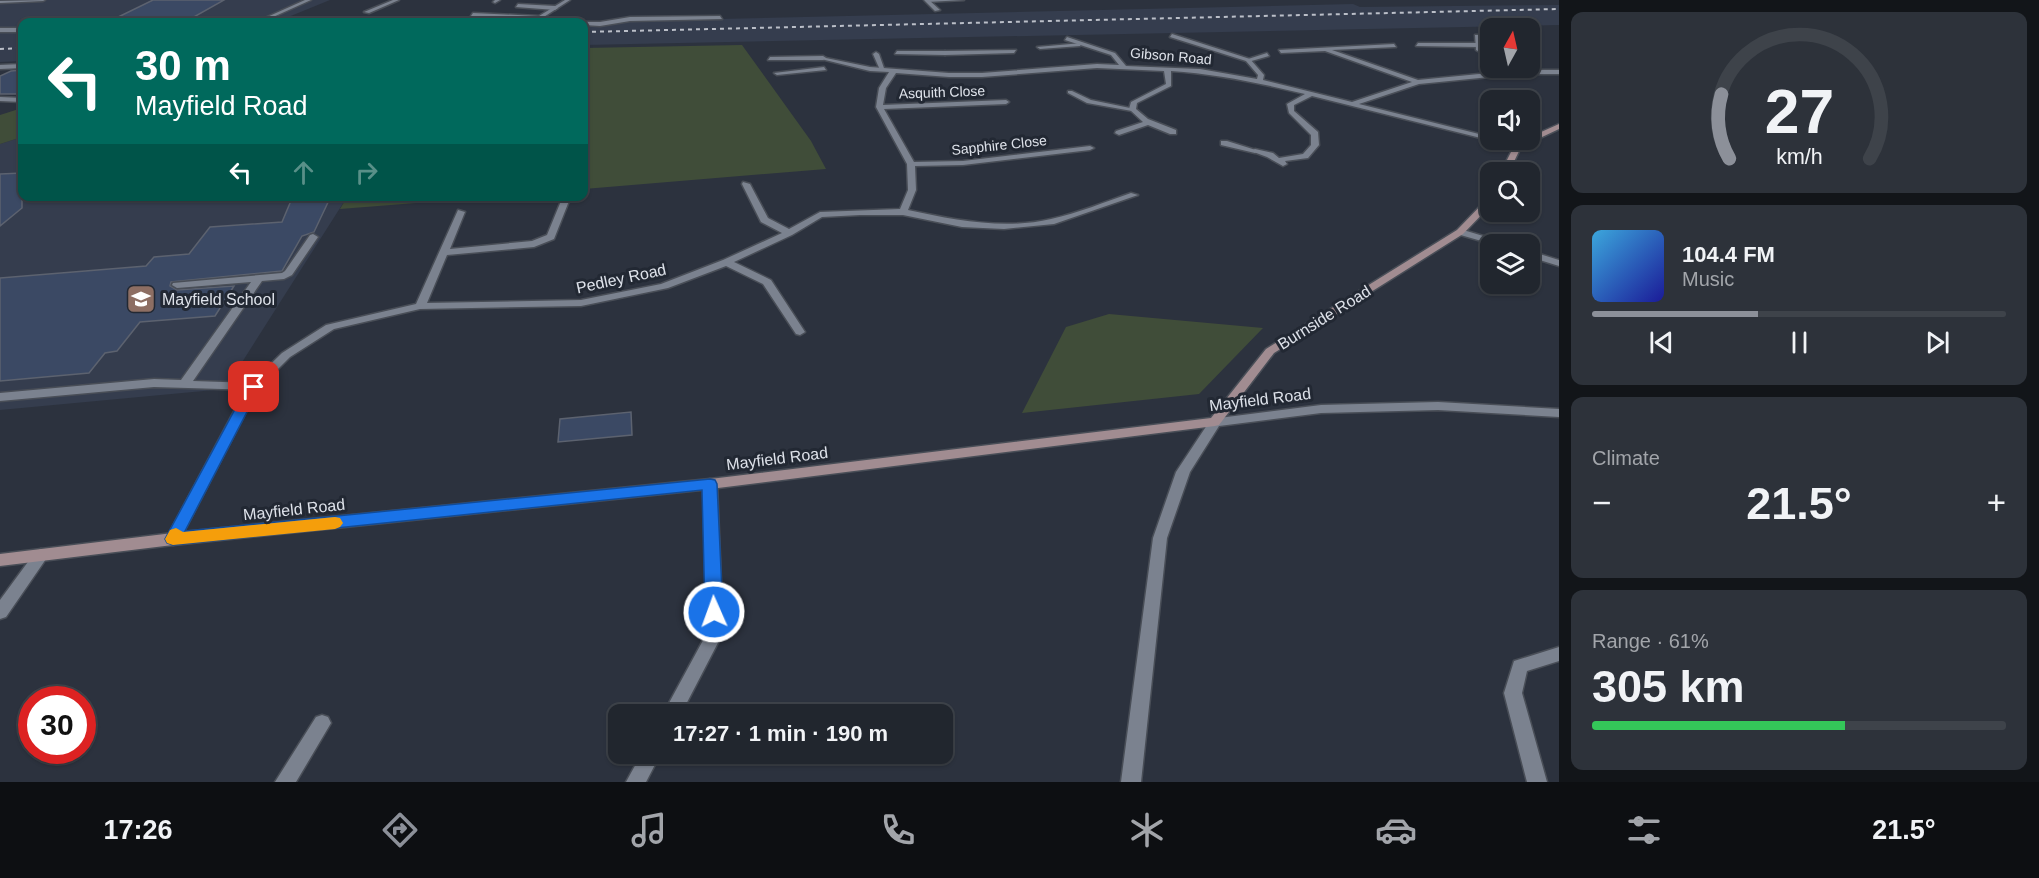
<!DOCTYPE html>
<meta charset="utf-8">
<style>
:root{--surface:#21262e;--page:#2d323a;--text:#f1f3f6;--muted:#a2a5aa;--line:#3e434a;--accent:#8c9099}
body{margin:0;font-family:Helvetica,sans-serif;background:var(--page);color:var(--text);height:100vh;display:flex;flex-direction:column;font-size:22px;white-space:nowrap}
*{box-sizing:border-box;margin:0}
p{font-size:20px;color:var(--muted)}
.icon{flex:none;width:33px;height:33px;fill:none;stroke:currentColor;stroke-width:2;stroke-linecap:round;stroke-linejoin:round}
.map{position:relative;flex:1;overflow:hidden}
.sheet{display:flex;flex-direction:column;gap:12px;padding:12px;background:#121519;width:480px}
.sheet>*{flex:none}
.banner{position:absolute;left:18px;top:18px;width:570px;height:183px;border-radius:12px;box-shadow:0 2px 4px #0004,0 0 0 2px var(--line);background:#00695c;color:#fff;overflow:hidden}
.needle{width:39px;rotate:8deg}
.buttons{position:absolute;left:1480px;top:18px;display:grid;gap:12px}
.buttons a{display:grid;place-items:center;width:60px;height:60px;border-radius:12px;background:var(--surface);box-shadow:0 2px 4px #0004,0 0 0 2px var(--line);font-size:30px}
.speed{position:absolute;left:18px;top:686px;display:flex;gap:12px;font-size:30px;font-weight:700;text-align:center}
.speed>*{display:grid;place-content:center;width:78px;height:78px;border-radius:50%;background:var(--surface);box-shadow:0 2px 4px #0004,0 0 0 2px var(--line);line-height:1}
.speed .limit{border:9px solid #d22;background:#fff;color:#111}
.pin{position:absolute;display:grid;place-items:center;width:51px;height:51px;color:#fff;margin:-26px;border-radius:12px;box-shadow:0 3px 9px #0006}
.me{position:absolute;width:66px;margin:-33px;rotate:358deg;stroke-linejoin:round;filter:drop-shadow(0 0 4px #0008)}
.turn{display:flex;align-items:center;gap:21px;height:126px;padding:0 18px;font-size:27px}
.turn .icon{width:78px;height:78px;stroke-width:2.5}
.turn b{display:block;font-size:42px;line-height:51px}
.lanes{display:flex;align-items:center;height:57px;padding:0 18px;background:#0003;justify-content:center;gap:30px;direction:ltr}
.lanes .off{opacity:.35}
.big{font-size:45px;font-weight:700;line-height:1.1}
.sheet .card{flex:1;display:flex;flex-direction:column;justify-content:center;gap:9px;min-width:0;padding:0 21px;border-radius:12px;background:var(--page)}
.sheet .dial{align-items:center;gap:0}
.dial svg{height:156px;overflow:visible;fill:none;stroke:var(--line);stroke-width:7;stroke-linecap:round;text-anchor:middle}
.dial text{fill:var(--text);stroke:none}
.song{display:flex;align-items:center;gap:18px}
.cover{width:72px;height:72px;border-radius:9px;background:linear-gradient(135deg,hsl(200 70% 55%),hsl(240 70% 35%))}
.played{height:6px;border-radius:3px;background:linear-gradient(90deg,var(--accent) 40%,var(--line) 40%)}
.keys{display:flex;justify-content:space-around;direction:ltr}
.heat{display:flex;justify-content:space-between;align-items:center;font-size:33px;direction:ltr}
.charge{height:9px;border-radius:4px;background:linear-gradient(90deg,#34c759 61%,var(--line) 0)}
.trip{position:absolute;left:608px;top:704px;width:345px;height:60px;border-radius:12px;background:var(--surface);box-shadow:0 2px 4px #0004,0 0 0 2px var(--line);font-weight:700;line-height:60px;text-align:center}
.dock{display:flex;height:96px;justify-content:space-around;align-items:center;background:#0d0f12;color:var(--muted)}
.dock .icon{width:42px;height:42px}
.dock .current{color:var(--accent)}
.dock b{font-size:27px;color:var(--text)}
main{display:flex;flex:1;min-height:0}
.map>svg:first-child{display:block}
</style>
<main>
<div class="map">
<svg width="1559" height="782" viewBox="0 0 1559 782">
<rect width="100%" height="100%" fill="#2c323e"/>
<!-- built -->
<path fill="#353d4e" d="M0,0H330L276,22H22V61L0,62Z
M1353,4L1360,7L1559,5V25L584,45V25H610L632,21Z
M400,16L526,22H354H384Z
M22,137V196L347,197L225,389L0,410V144Z"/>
<!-- green -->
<path fill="#404d39" d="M742,45L811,141L826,169L584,189V48Z
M22,108V137L0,144V115Z
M347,197V196L492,197L340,209Z
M1109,314L1263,328L1199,394L1022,413L1066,327Z"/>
<!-- building -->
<path fill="#3b4964" stroke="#5c626f" stroke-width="1.5" d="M153,0H224L185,22H108Z
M22,70V94H0V76L11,71Z
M22,173V208L0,226V174Z
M293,196H331L314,232L302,236L282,271L171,282L170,286L177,290L234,286L215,316L140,322L117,351L105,353L89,373L0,381V278L146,266L154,257L189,254L210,227L282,222Z
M631,412L632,435L558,442L560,419Z"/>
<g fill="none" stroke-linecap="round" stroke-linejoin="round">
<!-- lane casing -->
<g stroke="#494e57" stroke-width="3">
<path id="lane" d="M45,0L43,1L0,3V1Z
M305,0H311L262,22H256Z
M495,0H500L495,3L493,2Z
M924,0H929L940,10L935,11Z
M518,4L555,6L558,8L555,10L516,7Z
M473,13L538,16L541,18L538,20L471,16Z
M0,28H22V32H0Z
M1082,43L1080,46L1040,49L1037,47Z
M1418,43H1477L1480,45L1477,47L1416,46Z
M897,51H945L948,53L945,55L895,54Z
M876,52L879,54L885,71L880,70L873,54Z
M1267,53L1269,56L1248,62L1245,60Z
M770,57L823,56L826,58L823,60H768Z
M22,64V68L0,69V65Z
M824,67L826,70L777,75L774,73Z
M1068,91H1072L1091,100L1135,109L1132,111L1087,103L1068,93Z
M1221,141H1227L1259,151L1255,153L1221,145Z
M313,234L318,237L292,275L284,279L262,281L193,381L253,383L257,384L259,387L257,390L154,387L0,401V393L154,379L181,380L251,282L177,288L172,285L173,283L282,273L285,271L310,235Z
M322,715L328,717L331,723L296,782H275L316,717Z"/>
</g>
<!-- street casing -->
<g stroke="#494e57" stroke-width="3">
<path id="street" d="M393,0H399L369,13L364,12Z
M565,0H570L536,22L531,21Z
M925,0H964L927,2Z
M720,16L722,19L630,21L600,26L584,25V22H600L630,17Z
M1172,34L1250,59L1264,75L1263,80L1352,102L1412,82L1325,51L1281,53L1279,50L1394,44L1396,47L1332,50L1418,80L1520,70H1559V74H1520L1419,84L1359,104L1491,137V140H1500L1521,144V148L1312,96L1294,105V111L1318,132L1319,145L1308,158L1285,161L1287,164L1283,166L1267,157L1251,151L1255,149L1273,153L1279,158L1303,154L1311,145V135L1289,113L1287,104L1305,94C1260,83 1216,74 1171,71V86L1137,103L1136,109L1148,119L1176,130V134H1170L1148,125L1119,135L1115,133L1116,131L1143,122L1129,109L1131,102L1166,84L1164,71L1097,68L982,77H949L896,73L886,88L883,105L1006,100L1009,102L1006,104L884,109L914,162L963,161L1090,146L1094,148L1090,150L963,165L915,166L916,190L908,210C954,220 1005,230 1051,219C1078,213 1105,202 1131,193L1138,195L1054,224L1004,229L962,227L903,215H860L822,217L792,235L734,262L771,280L805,332L800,335L796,334L763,284L726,266L668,288L581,306L420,309L334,329L290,357L258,389L178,543L173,545L168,543L166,539L247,387L282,353L326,325L416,304L458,210L465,212L450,249L532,241L547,235L561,201L565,198L569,201L554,239L534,247L447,255L427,303L581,300L661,284L723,260L782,233L761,222L742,184L743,182L750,184L768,218L789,229L820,212L900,209L908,190L907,164L876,107L879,88L889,72L870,71L821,59V57L870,67L949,73H982L1097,64L1119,65L1111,55L1065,40L1067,37L1115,53L1126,66L1200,69L1257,79L1258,75L1246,61L1170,37Z
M1475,35H1479L1481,48L1491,54V58L1476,50Z
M1016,50L1014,53L945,55L942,53L945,51Z
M0,97L22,98V102L0,101Z
M1460,229L1503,242L1505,244H1492L1457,234L1455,232Z
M1530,251L1559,260V266L1530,257Z
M1438,402L1559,409V417L1438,410L1321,413L1219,426L1190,472L1167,538L1141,782H1121L1153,538L1176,472L1211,419L1321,405Z
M710,479L715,481L717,484L723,633L681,714H663L707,633L703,484L705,481Z
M41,549L46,551L48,555L46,559L6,617L0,619V600L36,551Z
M1559,647V661L1527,671L1522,693L1547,782H1527L1504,693L1514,661Z
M642,753H661L646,782H626Z"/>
</g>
<!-- secondary casing -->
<g stroke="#494e57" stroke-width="3">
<path id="secondary" d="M1559,124V129L1521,147L1509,172H1501L1515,144L1530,140V137Z
M1491,197V205L1463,234L1274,353L1219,425L1215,426L710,489L173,545L0,566V554L173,533L710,479L1211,418L1266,349L1457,230L1488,198Z"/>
</g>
<!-- lane -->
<use href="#lane" fill="#7b828f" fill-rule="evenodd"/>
<!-- street -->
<use href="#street" fill="#7b828f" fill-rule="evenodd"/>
<!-- secondary -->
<use href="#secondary" fill="#a18c91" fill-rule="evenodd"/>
<!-- rail -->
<path stroke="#bbbfc8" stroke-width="2" stroke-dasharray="4 4" stroke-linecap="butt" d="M584,32L1559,9
M0,49L22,48"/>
</g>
<!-- route -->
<path fill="#1a73e8" stroke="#114b97" stroke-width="1.5" d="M254,382L260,387L185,531L710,479L715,480L717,484L723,612L721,617L714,620L708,617L705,612L702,490L173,545L167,543L165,539L247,387Z"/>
<!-- slow -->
<path fill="#f59e0b" d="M335,517L340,518L343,523L340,527L335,529L173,545L167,543L165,539L170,530L176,528L183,532Z"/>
<!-- icons -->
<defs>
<g id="school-square" transform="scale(1.5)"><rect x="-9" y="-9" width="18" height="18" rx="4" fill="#8d6e63" stroke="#222833"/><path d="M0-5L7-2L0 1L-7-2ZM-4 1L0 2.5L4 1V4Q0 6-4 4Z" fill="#fff"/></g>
</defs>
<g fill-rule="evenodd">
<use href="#school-square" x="141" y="299"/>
</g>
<g text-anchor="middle" stroke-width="6" stroke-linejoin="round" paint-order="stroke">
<!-- far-street labels -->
<g font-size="14" fill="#dee2ea" stroke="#222833">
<text transform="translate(1171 56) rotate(5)" y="5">Gibson Road</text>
<text transform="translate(942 92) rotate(-2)" y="5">Asquith Close</text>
<text transform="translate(999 145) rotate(-6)" y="5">Sapphire Close</text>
</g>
<!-- street labels -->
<g font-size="16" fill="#dee2ea" stroke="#222833">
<text transform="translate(621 278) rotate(-12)" y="6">Pedley Road</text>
<text transform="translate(1324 317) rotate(-32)" y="6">Burnside Road</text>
<text transform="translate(1260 399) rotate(-7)" y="6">Mayfield Road</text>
<text transform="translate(777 458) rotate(-7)" y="6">Mayfield Road</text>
<text transform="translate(294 509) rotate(-6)" y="6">Mayfield Road</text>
</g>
<!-- poi labels -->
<g font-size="16" fill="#dee2ea" stroke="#222833" text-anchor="start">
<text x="162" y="305">Mayfield School</text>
</g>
</g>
</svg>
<div class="buttons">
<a><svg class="needle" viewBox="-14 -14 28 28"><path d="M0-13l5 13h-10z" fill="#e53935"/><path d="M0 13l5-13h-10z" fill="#a2a5aa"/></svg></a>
<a><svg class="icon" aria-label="sound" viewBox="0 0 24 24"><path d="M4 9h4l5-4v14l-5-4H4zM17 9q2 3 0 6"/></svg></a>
<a><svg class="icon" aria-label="search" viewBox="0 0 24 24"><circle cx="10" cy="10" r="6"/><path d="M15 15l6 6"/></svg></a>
<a><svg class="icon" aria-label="layers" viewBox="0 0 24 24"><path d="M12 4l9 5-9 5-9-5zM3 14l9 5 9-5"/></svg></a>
</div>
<div class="speed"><div class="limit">30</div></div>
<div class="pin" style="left:254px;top:387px;background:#d93025"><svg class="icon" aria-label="arrive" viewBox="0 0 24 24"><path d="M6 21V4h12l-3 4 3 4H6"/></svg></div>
<svg class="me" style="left:714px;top:612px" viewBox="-20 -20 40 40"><circle r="17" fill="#1a73e8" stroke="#fff" stroke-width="3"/><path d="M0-11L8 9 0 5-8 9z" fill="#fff"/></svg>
<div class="trip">17:27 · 1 min · 190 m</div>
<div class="banner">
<div class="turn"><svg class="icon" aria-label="left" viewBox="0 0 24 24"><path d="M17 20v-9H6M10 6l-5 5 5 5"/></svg><div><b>30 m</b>Mayfield Road</div></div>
<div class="lanes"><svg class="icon" aria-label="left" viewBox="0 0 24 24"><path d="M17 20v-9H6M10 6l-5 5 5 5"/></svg><svg class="icon off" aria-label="ahead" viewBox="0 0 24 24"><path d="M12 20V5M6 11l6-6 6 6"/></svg><svg class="icon off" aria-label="right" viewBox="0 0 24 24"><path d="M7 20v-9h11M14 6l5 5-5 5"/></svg></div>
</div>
</div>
<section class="sheet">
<div class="card dial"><svg viewBox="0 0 100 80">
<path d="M14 69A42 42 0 1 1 86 69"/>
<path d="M14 69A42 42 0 0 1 10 36" stroke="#8c9099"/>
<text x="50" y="56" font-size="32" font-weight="700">27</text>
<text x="50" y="72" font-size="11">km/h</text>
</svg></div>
<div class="card">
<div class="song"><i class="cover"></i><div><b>104.4 FM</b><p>Music</p></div></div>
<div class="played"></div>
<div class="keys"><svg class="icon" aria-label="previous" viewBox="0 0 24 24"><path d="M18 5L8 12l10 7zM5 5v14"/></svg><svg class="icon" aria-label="pause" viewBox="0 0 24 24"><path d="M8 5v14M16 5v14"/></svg><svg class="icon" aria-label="next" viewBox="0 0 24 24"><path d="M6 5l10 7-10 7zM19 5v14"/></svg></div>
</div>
<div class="card"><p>Climate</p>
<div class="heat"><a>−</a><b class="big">21.5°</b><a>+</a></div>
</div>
<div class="card"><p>Range · 61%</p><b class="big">305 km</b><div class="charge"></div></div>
</section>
</main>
<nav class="dock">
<b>17:26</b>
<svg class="icon current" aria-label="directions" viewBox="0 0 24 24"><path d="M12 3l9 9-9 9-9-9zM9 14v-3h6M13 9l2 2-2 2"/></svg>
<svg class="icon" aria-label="music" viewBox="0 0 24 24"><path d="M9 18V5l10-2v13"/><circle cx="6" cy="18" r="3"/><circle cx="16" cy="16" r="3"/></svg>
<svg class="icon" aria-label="phone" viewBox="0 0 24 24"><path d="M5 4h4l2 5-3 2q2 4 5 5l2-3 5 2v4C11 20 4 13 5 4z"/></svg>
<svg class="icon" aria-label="climate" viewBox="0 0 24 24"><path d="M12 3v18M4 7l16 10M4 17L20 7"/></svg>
<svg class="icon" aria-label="car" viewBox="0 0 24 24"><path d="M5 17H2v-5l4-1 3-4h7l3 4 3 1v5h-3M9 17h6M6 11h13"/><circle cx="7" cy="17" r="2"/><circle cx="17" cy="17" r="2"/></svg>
<svg class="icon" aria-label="filters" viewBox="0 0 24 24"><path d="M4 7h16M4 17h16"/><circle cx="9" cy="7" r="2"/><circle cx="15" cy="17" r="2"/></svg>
<b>21.5°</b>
</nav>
